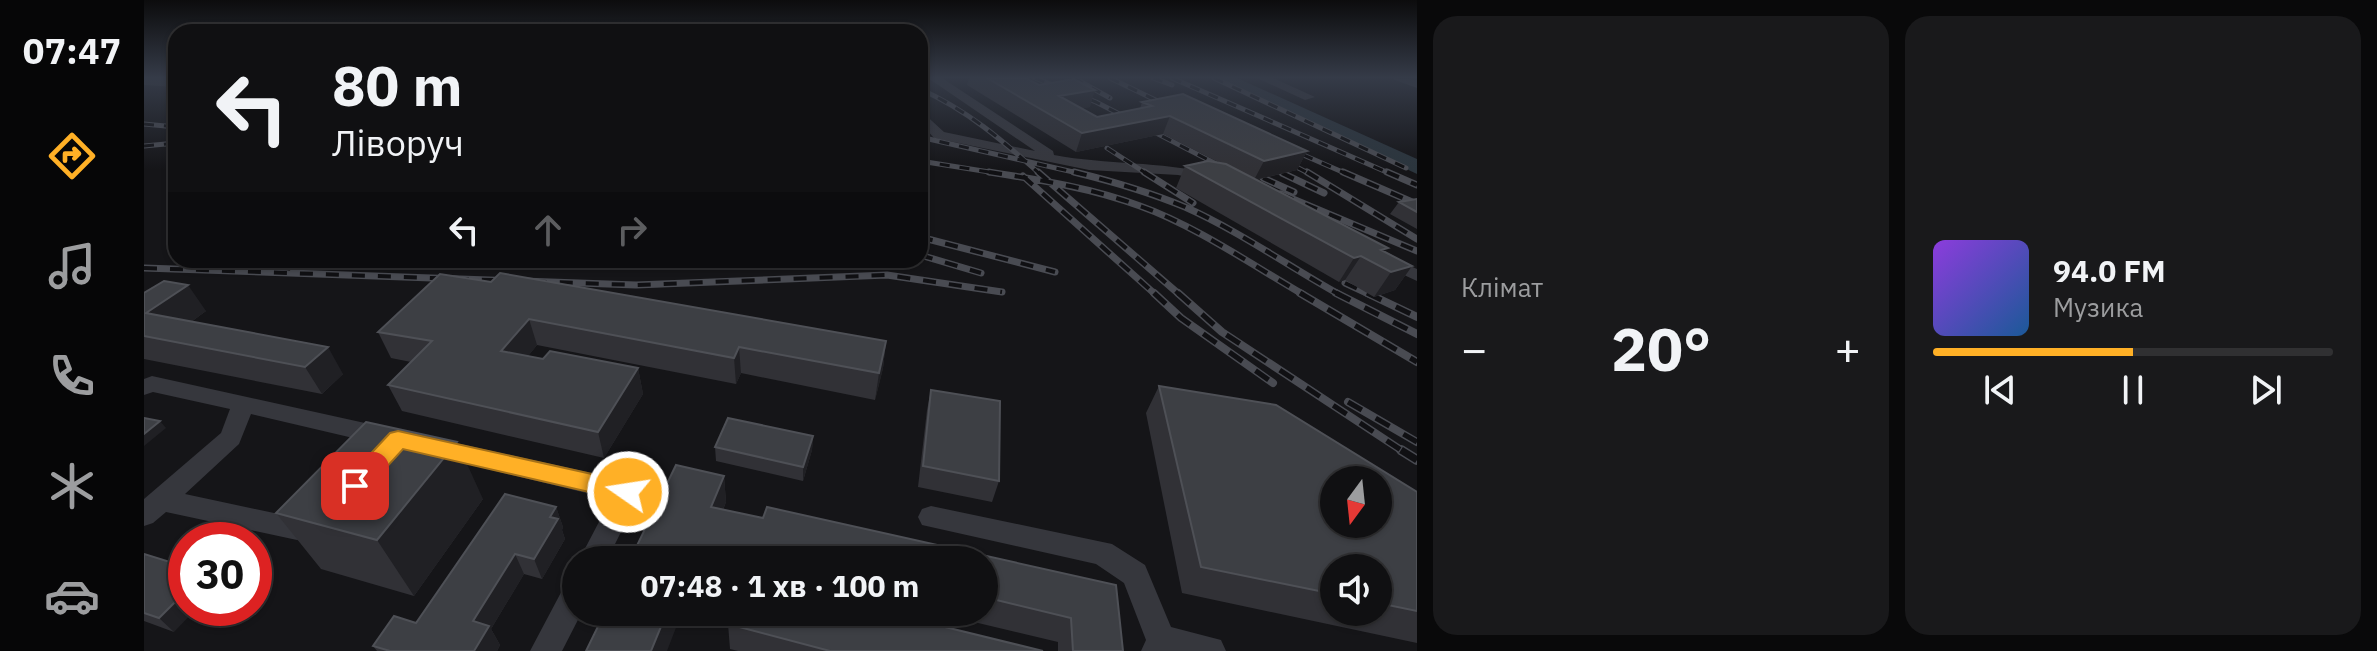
<!DOCTYPE html>
<html lang="uk">
<meta charset="utf-8">
<style>
:root{--surface:#101012;--page:#19191b;--text:#f1f3f6;--muted:#9c9d9f;--line:#303032;--accent:#ffb026}
body{margin:0;font-family:"IBM Plex Sans",sans-serif;background:var(--page);color:var(--text);height:100vh;display:flex;flex-direction:column;font-size:30px;white-space:nowrap}
*{box-sizing:border-box;margin:0}
p{font-size:26px;color:var(--muted)}
.icon{flex:none;width:44px;height:44px;fill:none;stroke:currentColor;stroke-width:2;stroke-linecap:round;stroke-linejoin:round}
.map{position:relative;flex:1;overflow:hidden}
.drawer{display:flex;flex-direction:column;gap:16px;padding:16px;background:#09090a;width:960px}
.drawer>*{flex:none}
.guide{position:absolute;left:24px;top:24px;width:760px;height:244px;border-radius:24px;box-shadow:0 2px 6px #0004,0 0 0 2px var(--line);background:#101012;color:var(--text);overflow:hidden}
.needle{width:52px;rotate:195deg}
.buttons{position:absolute;left:1176px;top:466px;display:grid;gap:16px}
.buttons a{display:grid;place-items:center;width:72px;height:72px;border-radius:50%;background:var(--surface);box-shadow:0 2px 6px #0004,0 0 0 2px var(--line);font-size:40px}
.speed{position:absolute;left:24px;top:522px;display:flex;gap:16px;font-size:40px;font-weight:700;text-align:center}
.speed>*{display:grid;place-content:center;width:104px;height:104px;border-radius:50%;background:var(--surface);box-shadow:0 2px 6px #0004,0 0 0 2px var(--line);line-height:1}
.speed .limit{border:12px solid #d22;background:#fff;color:#111}
.pin{position:absolute;display:grid;place-items:center;width:68px;height:68px;color:#fff;margin:-34px;border-radius:16px;box-shadow:0 4px 12px #0006}
.me{position:absolute;width:88px;margin:-44px;rotate:283deg;stroke-linejoin:round;filter:drop-shadow(0 0 6px #0008)}
.turn{display:flex;align-items:center;gap:28px;height:168px;padding:0 32px;font-size:36px}
.turn .icon{width:104px;height:104px;stroke-width:2.5}
.turn b{display:block;font-size:56px;line-height:68px}
.lanes{display:flex;align-items:center;height:76px;padding:0 32px;background:#0003;justify-content:center;gap:40px;direction:ltr}
.lanes .off{opacity:.35}
.big{font-size:60px;font-weight:700;line-height:1.1}
.drawer .tile{flex:1;display:flex;flex-direction:column;justify-content:center;gap:12px;min-width:0;padding:0 28px;border-radius:24px;background:var(--page)}
.song{display:flex;align-items:center;gap:24px}
.cover{width:96px;height:96px;border-radius:12px;background:linear-gradient(135deg,hsl(270 70% 55%),hsl(210 70% 35%))}
.played{height:8px;border-radius:4px;background:linear-gradient(90deg,var(--accent) 50%,var(--line) 50%)}
.keys{display:flex;justify-content:space-around;direction:ltr}
.heat{display:flex;justify-content:space-between;align-items:center;font-size:44px;direction:ltr}
.drawer .tiles{flex:1;display:grid;gap:16px;grid-template-columns:repeat(2,1fr)}
.trip{position:absolute;left:418px;top:546px;width:436px;height:80px;border-radius:40px;background:var(--surface);box-shadow:0 2px 6px #0004,0 0 0 2px var(--line);font-weight:700;line-height:80px;text-align:center}
main{display:flex;flex:1;min-height:0}
.dock{display:flex;flex-direction:column;width:144px;justify-content:space-around;align-items:center;background:#060607;color:var(--muted)}
.dock .icon{width:56px;height:56px}
.dock .current{color:var(--accent)}
.dock b{font-size:36px;color:var(--text)}
.map>svg:first-child{display:block}
</style>
<main>
<nav class="dock">
<b>07:47</b>
<svg class="icon current" aria-label="directions" viewBox="0 0 24 24"><path d="M12 3l9 9-9 9-9-9zM9 14v-3h6M13 9l2 2-2 2"/></svg>
<svg class="icon" aria-label="music" viewBox="0 0 24 24"><path d="M9 18V5l10-2v13"/><circle cx="6" cy="18" r="3"/><circle cx="16" cy="16" r="3"/></svg>
<svg class="icon" aria-label="phone" viewBox="0 0 24 24"><path d="M5 4h4l2 5-3 2q2 4 5 5l2-3 5 2v4C11 20 4 13 5 4z"/></svg>
<svg class="icon" aria-label="climate" viewBox="0 0 24 24"><path d="M12 3v18M4 7l16 10M4 17L20 7"/></svg>
<svg class="icon" aria-label="car" viewBox="0 0 24 24"><path d="M5 17H2v-5l4-1 3-4h7l3 4 3 1v5h-3M9 17h6M6 11h13"/><circle cx="7" cy="17" r="2"/><circle cx="17" cy="17" r="2"/></svg>
</nav>
<div class="map">
<svg width="1273" height="651" viewBox="0 0 1273 651">
<rect width="100%" height="100%" fill="#151518"/>
<g fill="none" stroke-linecap="round" stroke-linejoin="round">
<!-- river -->
<path fill="#2b353d" fill-rule="evenodd" d="M1070,78H1093L1273,159V174Z"/>
<!-- minor -->
<path fill="#36373d" fill-rule="evenodd" d="M784,78H798L909,151L910,155C963,165 1016,161 1068,174L1070,177L1063,181L1034,175L945,170L790,138L776,122V110L800,132L891,151Z
M1113,78H1129L1171,97L1161,100Z
M1249,78L1273,80V88L1251,80Z
M1240,254L1273,269V281L1234,263L1231,259L1234,255Z
M8,376L239,427L247,430L251,436L247,442L239,445L107,414L95,444L41,494L177,523L181,531L177,539L167,543L22,512L9,523L0,526V499L77,433L86,409L9,392L0,395V379Z
M294,439L484,481L493,484L497,492L463,560H435L467,499L285,455L282,448L285,441Z
M787,506L968,544L1001,565L1027,627L1077,640L1082,651H997L1002,640L980,583L952,564L778,525L774,517L778,509Z
M432,579V612H438L418,651H386L422,583Z"/>
<!-- rail-far3 casing -->
<g stroke="#494b52" stroke-width="5">
<path id="rail-far3" d="M891,78L952,102L1086,171
M930,78L966,98
M966,78L1030,109
M1009,78L1028,85
M1028,78L1247,174
M1070,78L1262,168
M776,89C823,110 858,140 896,174
M0,124L32,127
M776,137L938,174
M0,146L32,143
M1141,147L1203,174
M963,148L1003,174
M1135,158L1166,174
M776,161L858,174"/>
</g>
<!-- rail-far2 casing -->
<g stroke="#494b52" stroke-width="7">
<path id="rail-far2" d="M845,172C896,180 948,188 996,206C1050,225 1110,266 1160,295
M894,172L1036,295
M930,172C967,181 1005,192 1041,207C1095,231 1144,266 1196,295
M1000,172L1049,203
M1163,172L1273,239
M1199,172L1273,204
M1243,172L1273,185
M1138,173L1180,193
M879,176L1012,295
M1119,178L1150,192
M1137,194L1273,251
M776,237L911,272
M776,255L837,273
M0,268L492,285L743,275L858,292
M1201,283L1227,295"/>
</g>
<!-- rail-far1 casing -->
<g stroke="#494b52" stroke-width="8">
<path id="rail-far1" d="M1010,293L1037,318L1129,383
M1034,293L1078,332L1260,452
M1156,293L1273,362
M1192,293L1273,334
M1223,293L1273,317
M1204,402L1273,442"/>
</g>
<!-- rail casing -->
<g stroke="#494b52" stroke-width="10">
<path id="rail" d="M1257,450L1273,460"/>
</g>
<!-- rail-far3 -->
<use href="#rail-far3" stroke="#101013" stroke-width="3" stroke-dasharray="10" stroke-linecap="butt"/>
<!-- rail-far2 -->
<use href="#rail-far2" stroke="#101013" stroke-width="4" stroke-dasharray="13" stroke-linecap="butt"/>
<!-- rail-far1 -->
<use href="#rail-far1" stroke="#101013" stroke-width="5" stroke-dasharray="16" stroke-linecap="butt"/>
<!-- rail -->
<use href="#rail" stroke="#101013" stroke-width="7" stroke-dasharray="21" stroke-linecap="butt"/>
</g>
<!-- wall -->
<path fill="#313136" fill-rule="evenodd" d="M0,78H32V87L0,85Z
M825,78H882L895,85L946,107L938,108L953,117L996,109L998,102L1163,151L1153,170L1112,180L1268,266L1251,290L1230,297L1201,280L1195,282L1032,188L1041,166L1076,163L1019,134L932,152L823,85Z
M1273,199V229L1246,214L1255,202Z
M64,260H160L145,271Z
M296,274L742,341L739,368L731,400L597,373L592,384L393,345L384,356L399,359L494,368L499,394L460,458L258,411L244,385L267,362L247,358L234,332Z
M0,293L62,311L47,322L199,374L178,394L0,359Z
M1015,386L1273,492V643L1038,593L1002,413ZM1190,568H1234V612H1190Z
M787,390L855,481L848,502L774,487L783,410Z
M669,436L668,450L659,481L572,461L571,447Z
M532,465L580,476L582,502L579,510L619,518L623,507L972,585L979,651H914V642L788,612H840V560H486Z
M339,499L270,596L177,569L132,513Z
M412,507L419,527L418,530L421,539L398,579L380,574L347,629L356,645L353,651H233L229,646L272,623Z
M0,554L30,632L0,621Z
M584,624L899,651H594L586,649Z"/>
<!-- shaded-wall -->
<path fill="#202024" d="M951,90L946,107L910,114L915,96Z
M1026,116L1019,134L932,152L938,133Z
M1163,151L1153,170L1110,180L1120,161Z
M1217,256L1201,280L1195,282L1210,258Z
M139,260H160L145,271Z
M1268,266L1251,290L1230,297L1247,272Z
M44,285L62,311L22,340L2,313Z
M385,319L393,345L367,377L357,351Z
M742,341L739,368L731,400L735,373Z
M184,347L199,374L178,394L161,367Z
M595,347L597,373L592,384L590,358Z
M494,368L499,394L460,458L454,432Z
M16,421L22,428L0,446V434Z
M669,436L668,450L659,481V467Z
M313,442L339,499L270,596L233,540Z
M580,476L582,502L569,533L567,507Z
M412,507L419,527L418,530L421,539L398,579L390,559L406,517Z
M371,554L380,574L347,629L356,645L353,651H330L329,621Z
M42,591V608H53L30,632L15,618Z
M523,612H538L523,651H507Z"/>
<!-- building -->
<path fill="#3d3f44" stroke="#4e5056" stroke-width="2" fill-rule="evenodd" d="M843,78H882L895,85L930,79L951,90L915,96L953,117L1008,106L998,102L1039,94L1163,151L1120,161L1026,116L938,133Z
M1064,161L1082,164L1244,248L1237,250L1268,266L1247,272L1217,256L1210,258L1041,166Z
M1273,199V212L1255,202Z
M356,273L742,341L735,373L595,347L590,358L385,319L357,351L399,359L406,351L494,368L454,432L244,385L288,341L234,332L296,274L347,282Z
M20,281L44,285L2,313L184,347L161,367L0,336V293Z
M1015,386L1132,405L1273,492V611L1234,603V568H1190V594L1057,567ZM1190,480H1234V524H1190Z
M787,390L856,401L855,481L779,466Z
M0,418L16,421L0,434Z
M584,418L669,436L659,467L571,447Z
M222,422L313,442L233,540L132,513Z
M532,465L580,476L567,507L619,518L623,507L972,585L979,651H929L927,618L840,597V560H680L667,557L666,560H486Z
M361,494L412,507L406,517L414,519L390,559L371,554L329,621L345,626L330,651H246L229,646L250,616L272,623Z
M0,554L42,567V591L15,618L0,613Z
M461,612H523L507,651H442Z
M588,612H740L899,651H686L584,624Z"/>
<!-- sky -->
<linearGradient id="sky" x2="0" y2="1"><stop stop-color="#0c0c0d"/><stop offset="0.46" stop-color="#353b48"/><stop offset="1" stop-color="#353b48" stop-opacity="0"/></linearGradient>
<rect width="1273" height="169" fill="url(#sky)"/>
<!-- route -->
<path fill="#ffb026" stroke="#a67219" stroke-width="2" d="M254,431L484,482L493,485L496,492L493,498L484,501L259,449L220,492L211,495L203,492L200,486L203,479L246,433Z"/>
</svg>
<div class="buttons">
<a><svg class="needle" viewBox="-14 -14 28 28"><path d="M0-13l5 13h-10z" fill="#e53935"/><path d="M0 13l5-13h-10z" fill="#9c9d9f"/></svg></a>
<a><svg class="icon" aria-label="sound" viewBox="0 0 24 24"><path d="M4 9h4l5-4v14l-5-4H4zM17 9q2 3 0 6"/></svg></a>
</div>
<div class="speed"><div class="limit">30</div></div>
<div class="pin" style="left:211px;top:486px;background:#d93025"><svg class="icon" aria-label="arrive" viewBox="0 0 24 24"><path d="M6 21V4h12l-3 4 3 4H6"/></svg></div>
<svg class="me" style="left:484px;top:492px" viewBox="-20 -20 40 40"><circle r="17" fill="#ffb026" stroke="#fff" stroke-width="3"/><path d="M0-11L8 9 0 5-8 9z" fill="#fff"/></svg>
<div class="trip">07:48 · 1 хв · 100 m</div>
<div class="guide">
<div class="turn"><svg class="icon" aria-label="left" viewBox="0 0 24 24"><path d="M17 20v-9H6M10 6l-5 5 5 5"/></svg><div><b>80 m</b>Ліворуч</div></div>
<div class="lanes"><svg class="icon" aria-label="left" viewBox="0 0 24 24"><path d="M17 20v-9H6M10 6l-5 5 5 5"/></svg><svg class="icon off" aria-label="ahead" viewBox="0 0 24 24"><path d="M12 20V5M6 11l6-6 6 6"/></svg><svg class="icon off" aria-label="right" viewBox="0 0 24 24"><path d="M7 20v-9h11M14 6l5 5-5 5"/></svg></div>
</div>
</div>
<section class="drawer">
<div class="tiles">
<div class="tile"><p>Клімат</p>
<div class="heat"><a>−</a><b class="big">20°</b><a>+</a></div>
</div>
<div class="tile">
<div class="song"><i class="cover"></i><div><b>94.0 FM</b><p>Музика</p></div></div>
<div class="played"></div>
<div class="keys"><svg class="icon" aria-label="previous" viewBox="0 0 24 24"><path d="M18 5L8 12l10 7zM5 5v14"/></svg><svg class="icon" aria-label="pause" viewBox="0 0 24 24"><path d="M8 5v14M16 5v14"/></svg><svg class="icon" aria-label="next" viewBox="0 0 24 24"><path d="M6 5l10 7-10 7zM19 5v14"/></svg></div>
</div>
</div>
</section>
</main>
